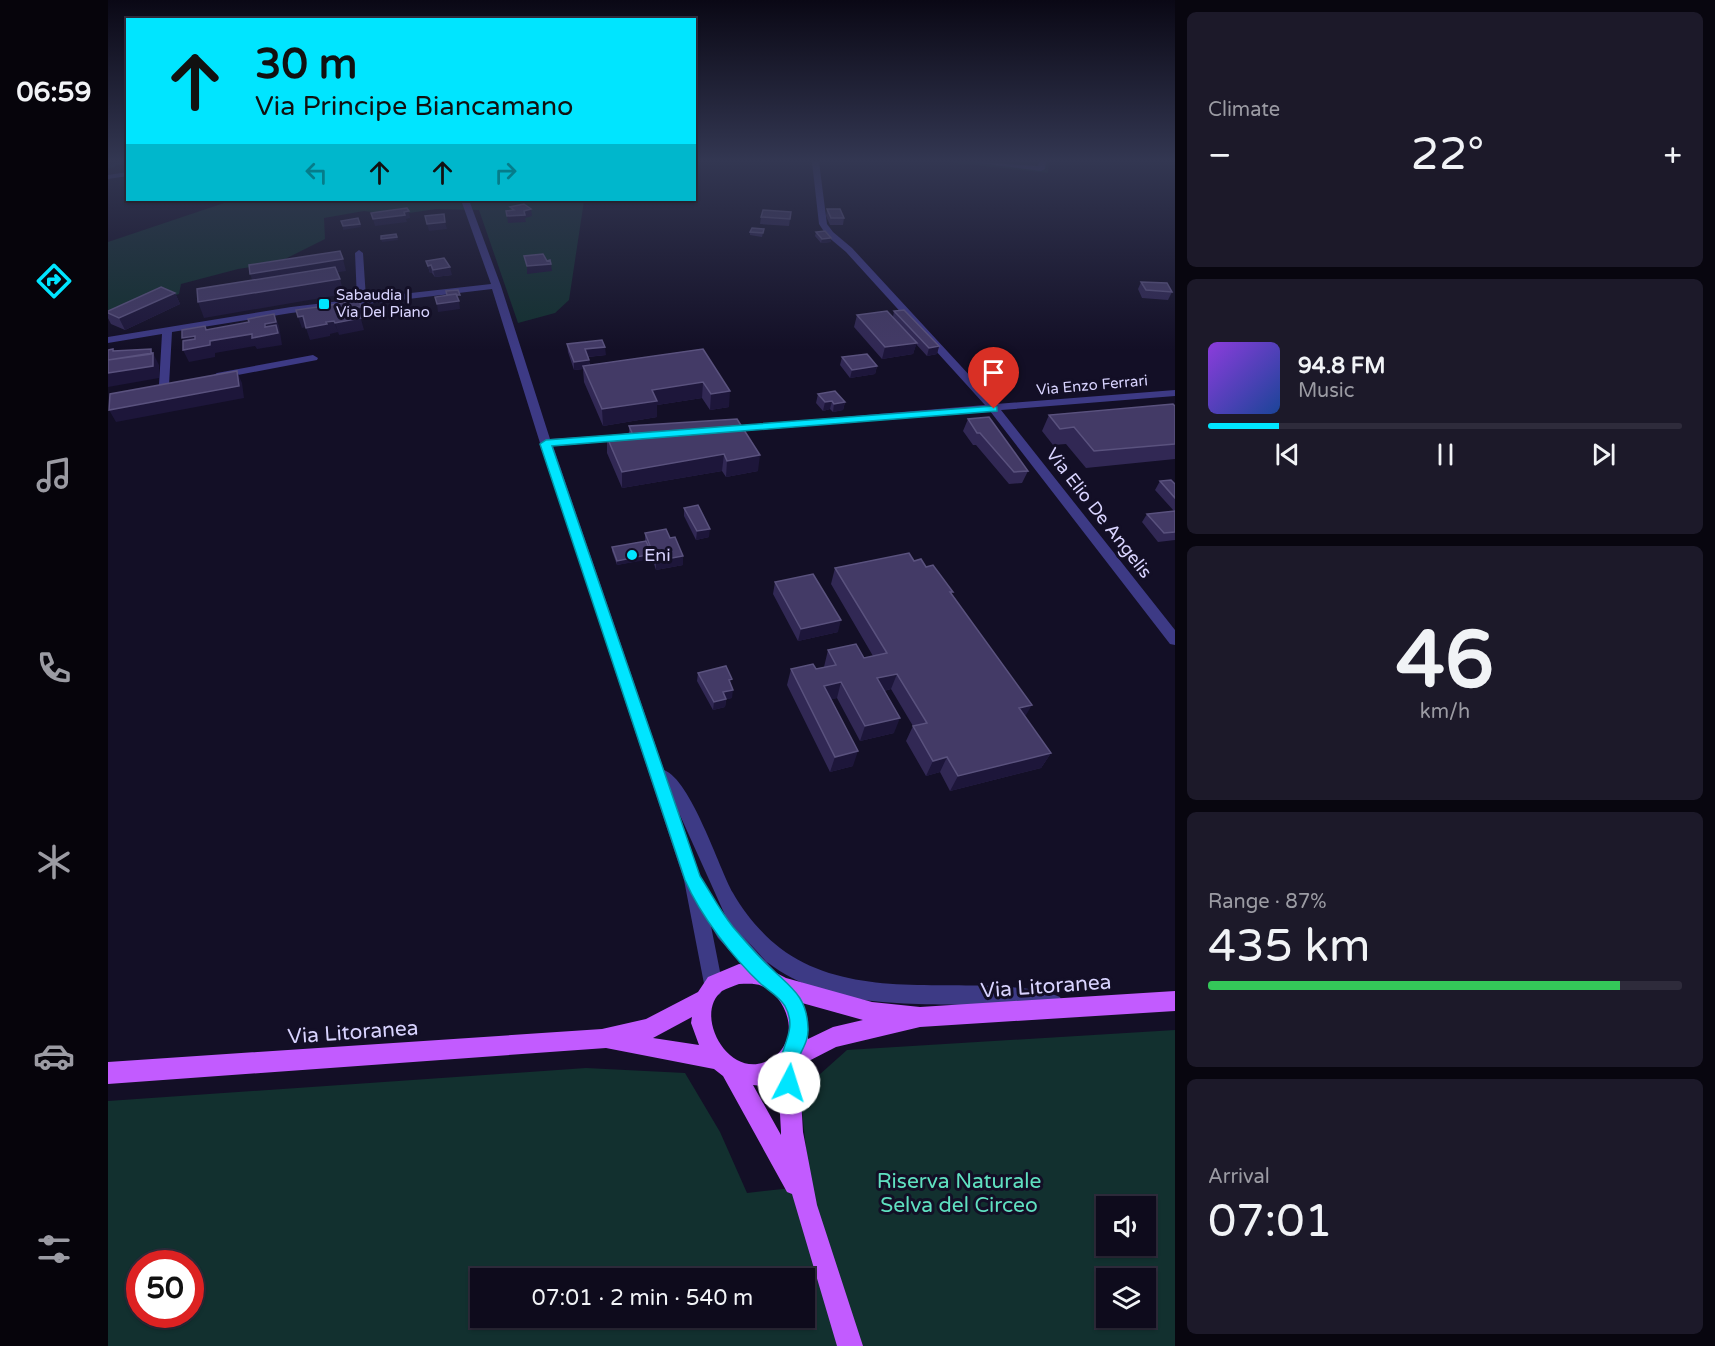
<!DOCTYPE html>
<meta charset="utf-8">
<style>
:root{--surface:#0e0b1c;--page:#1c1929;--text:#f1f3f6;--muted:#9b9ba3;--line:#2e2b3b;--accent:#00e5ff}
body{margin:0;font-family:"Varela Round",sans-serif;background:var(--page);color:var(--text);height:100vh;display:flex;flex-direction:column;font-size:22px;white-space:nowrap}
*{box-sizing:border-box;margin:0}
p{font-size:20px;color:var(--muted)}
.icon{flex:none;width:33px;height:33px;fill:none;stroke:currentColor;stroke-width:2;stroke-linecap:round;stroke-linejoin:round}
.map{position:relative;flex:1;overflow:hidden}
.details{display:flex;flex-direction:column;gap:12px;padding:12px;background:#08060f;width:540px}
.details>*{flex:none}
.banner{position:absolute;left:18px;top:18px;width:570px;height:183px;border-radius:0px;box-shadow:0 2px 4px #0004,0 0 0 2px var(--line);background:#00e5ff;color:#111;overflow:hidden}
.tools{position:absolute;left:988px;top:1196px;display:grid;gap:12px}
.tools a{display:grid;place-items:center;width:60px;height:60px;border-radius:0px;background:var(--surface);box-shadow:0 2px 4px #0004,0 0 0 2px var(--line);font-size:30px}
.speed{position:absolute;left:18px;top:1250px;display:flex;gap:12px;font-size:30px;font-weight:700;text-align:center}
.speed>*{display:grid;place-content:center;width:78px;height:78px;border-radius:50%;background:var(--surface);box-shadow:0 2px 4px #0004,0 0 0 2px var(--line);line-height:1}
.speed .limit{border:9px solid #d22;background:#fff;color:#111}
.pin{position:absolute;display:grid;place-items:center;width:51px;height:51px;color:#fff;margin:-62px -26px;border-radius:50% 50% 50% 0;rotate:-45deg;box-shadow:0 0 6px #0007}
.pin .icon{rotate:45deg}
.me{position:absolute;width:66px;margin:-33px;rotate:5deg;stroke-linejoin:round;filter:drop-shadow(0 0 4px #0008)}
.turn{display:flex;align-items:center;gap:21px;height:126px;padding:0 30px;font-size:27px}
.turn .icon{width:78px;height:78px;stroke-width:2.5}
.turn b{display:block;font-size:42px;line-height:51px}
.lanes{display:flex;align-items:center;height:57px;padding:0 30px;background:#0003;justify-content:center;gap:30px;direction:ltr}
.lanes .off{opacity:.35}
.big{font-size:45px;font-weight:600;line-height:1.1}
.details .tile{flex:1;display:flex;flex-direction:column;justify-content:center;gap:9px;min-width:0;padding:0 21px;border-radius:9px;background:var(--page)}
.details .dial{align-items:center;gap:0}
.dial b{font-size:78px;line-height:1}
.song{display:flex;align-items:center;gap:18px}
.cover{width:72px;height:72px;border-radius:9px;background:linear-gradient(135deg,hsl(270 70% 55%),hsl(220 70% 35%))}
.played{height:6px;border-radius:3px;background:linear-gradient(90deg,var(--accent) 15%,var(--line) 15%)}
.keys{display:flex;justify-content:space-around;direction:ltr}
.heat{display:flex;justify-content:space-between;align-items:center;font-size:33px;direction:ltr}
.charge{height:9px;border-radius:4px;background:linear-gradient(90deg,#34c759 87%,var(--line) 0)}
.trip{position:absolute;left:362px;top:1268px;width:345px;height:60px;border-radius:0px;background:var(--surface);box-shadow:0 2px 4px #0004,0 0 0 2px var(--line);font-weight:600;line-height:60px;text-align:center}
main{display:flex;flex:1;min-height:0}
.tab-bar{display:flex;flex-direction:column;width:108px;justify-content:space-around;align-items:center;background:#06040b;color:var(--muted)}
.tab-bar .icon{width:42px;height:42px}
.tab-bar .active{color:var(--accent)}
.tab-bar b{font-size:27px;color:var(--text)}
.map>svg:first-child{display:block}
</style>
<main>
<nav class="tab-bar">
<b>06:59</b>
<svg class="icon active" aria-label="directions" viewBox="0 0 24 24"><path d="M12 3l9 9-9 9-9-9zM9 14v-3h6M13 9l2 2-2 2"/></svg>
<svg class="icon" aria-label="music" viewBox="0 0 24 24"><path d="M9 18V5l10-2v13"/><circle cx="6" cy="18" r="3"/><circle cx="16" cy="16" r="3"/></svg>
<svg class="icon" aria-label="phone" viewBox="0 0 24 24"><path d="M5 4h4l2 5-3 2q2 4 5 5l2-3 5 2v4C11 20 4 13 5 4z"/></svg>
<svg class="icon" aria-label="climate" viewBox="0 0 24 24"><path d="M12 3v18M4 7l16 10M4 17L20 7"/></svg>
<svg class="icon" aria-label="car" viewBox="0 0 24 24"><path d="M5 17H2v-5l4-1 3-4h7l3 4 3 1v5h-3M9 17h6M6 11h13"/><circle cx="7" cy="17" r="2"/><circle cx="17" cy="17" r="2"/></svg>
<svg class="icon" aria-label="filters" viewBox="0 0 24 24"><path d="M4 7h16M4 17h16"/><circle cx="9" cy="7" r="2"/><circle cx="15" cy="17" r="2"/></svg>
</nav>
<div class="map">
<svg width="1067" height="1346" viewBox="0 0 1067 1346">
<rect width="100%" height="100%" fill="#130f26"/>
<!-- green -->
<path fill="#12302f" fill-rule="evenodd" d="M839,162H941L940,173Z
M135,200H479L476,201L461,300L447,313L410,323L371,210L328,209L288,215L256,211L216,218L217,239L169,263L130,269L73,284L71,294L20,310L0,319V242L116,203Z
M1067,1030V1346H0V1101L478,1068L577,1073L612,1132L639,1193L702,1186L692,1092L739,1050ZM999,1206H1038V1245H999ZM32,1263H82V1314H32ZM372,1278H696V1317H372ZM999,1278H1038V1317H999Z"/>
<g fill="none" stroke-linecap="round" stroke-linejoin="round">
<!-- stream -->
<path stroke="#0c2248" stroke-width="3" d="M0,167L14,162"/>
<!-- minor -->
<path fill="#3d3a85" fill-rule="evenodd" d="M704,162H711L719,224L725,232L744,248L888,404L1067,390V396L893,410L1067,630V645L1062,644L882,411L610,432V428L614,427L877,405L738,252L719,236L711,224Z
M865,162L930,166L931,162H938L937,169L933,171Z
M20,172V176L0,179V175Z
M353,200H361L393,286L442,439L518,434L524,437L518,440L445,446L556,770C583,780 611,868 625,893C636,913 654,934 672,948C733,994 814,983 885,986C906,987 932,989 952,997L955,1004L952,1011C937,1017 902,1007 884,1006C807,1002 724,1012 659,962C650,954 642,944 634,935L667,971L670,978L667,985L660,988L653,985L610,938L603,926L615,987L612,994L605,997L598,994L576,880L432,443L384,289L183,313L64,332L61,385L56,388L51,385L54,334L0,343V337L183,307L249,299L247,253L251,250L255,253L258,298L383,284ZM571,813L617,915L594,882Z
M205,355L210,358L209,360L109,379L104,376L109,373Z"/>
<!-- major -->
<path fill="#c25bff" fill-rule="evenodd" d="M631,964L655,966L678,978L764,1002L812,1007L1067,991V1011L812,1027L728,1047L691,1066L695,1132L709,1205L755,1346H729L684,1194L679,1192L615,1076L606,1069L498,1048L0,1084V1062L494,1029L538,1019L590,992L600,977ZM631,984C639,984 647,983 654,986C674,994 688,1025 677,1044C673,1052 668,1056 661,1060C622,1082 584,1015 614,991C619,988 626,986 631,984ZM694,1003L755,1020L725,1027L700,1039L699,1015ZM584,1017L583,1023L591,1045L545,1038ZM670,1078L673,1132V1135L645,1085L654,1086Z"/>
</g>
<!-- wall -->
<path fill="#312854" d="M719,209L736,218L735,225H722L718,216Z
M653,217L682,219L681,226L652,224Z
M656,229L654,237L642,235V232Z
M708,232L723,242L713,243L707,236Z
M318,261L344,275L327,277L324,273H322Z
M1033,282L1064,292L1060,300L1034,298L1030,289Z
M67,293L72,304L17,330L3,324L0,318V311Z
M786,311L831,346L829,354L819,356L808,344L805,354L774,359L746,327L749,315L785,317Z
M459,344L498,355L480,357L482,365L595,349L621,407L602,410L594,398L549,405V417L495,426L476,382L475,369L466,370L460,352Z
M734,357L769,366L767,374L742,378L732,365Z
M710,394L737,402L735,410L725,412L722,409L715,411L708,403Z
M1067,406V459L978,468L958,444L945,445L934,431L941,415Z
M629,419L650,471L618,477L614,471L514,488L499,453V437L521,433V426Z
M860,419L920,471L914,483L901,484L868,445H865L855,431Z
M1052,481L1067,484V540L1050,542L1034,522L1039,514L1066,511L1047,490Z
M576,508L601,537L588,540L576,516Z
M537,533L562,538L575,556V565L548,570L544,558L509,565L504,551V547L537,541Z
M806,561L818,567L844,594L917,716L943,753L933,768L842,791L832,772L818,776L798,741L805,726L783,689L776,691L786,733L752,741L729,698L723,699L745,766L722,772L679,685L683,669H708L716,667L720,650L756,658L765,656L723,584L727,568Z
M667,582L730,632L690,641L665,594Z
M590,673L623,685L624,698L618,699L617,707L605,710L589,681Z"/>
<!-- shaded-wall -->
<path fill="#1d163a" d="M423,209L424,216L417,218L418,222L400,223L399,216Z
M301,211L302,218L298,219L299,222L267,226L265,219Z
M337,222L339,229L321,231L319,224Z
M252,224L253,227L235,230V226Z
M289,237L290,240L274,242L273,239Z
M723,238V242L713,243L714,239Z
M235,259L238,271L146,285L142,274Z
M443,264L444,271L419,274V266Z
M323,265L324,273H322L320,266Z
M342,267L344,275L327,277L325,270Z
M232,279L236,294L96,318L90,302Z
M67,293L72,304L17,330L11,318Z
M351,301L352,309L330,312L329,304Z
M249,307H253L256,318L253,319L256,330L231,335L227,323Z
M166,314L171,326L174,345L149,349L147,346L107,353V357L81,362L75,350L80,349L74,338L98,330L97,326L102,338L157,324Z
M195,316L199,327L194,328L190,317Z
M226,321L230,332L222,334V336L202,340L198,328Z
M809,343L805,354L774,359L777,347Z
M831,346L829,354L819,356L821,348Z
M497,347L498,355L478,357L477,349Z
M43,349L51,365V378L0,387V371Z
M481,360L482,368L475,366V369L466,370V362Z
M769,366L767,374L742,378L744,370Z
M129,371L134,383L136,398L8,422L1,410Z
M595,382L594,398L549,405V417L495,426L494,409L544,390Z
M622,391L621,407L602,410L603,394Z
M724,401L722,409L715,411L717,402Z
M737,402L735,410L725,412L726,404Z
M616,454L614,471L514,488V472Z
M652,455L650,471L618,477L619,461Z
M602,529L601,537L588,540L589,531Z
M544,554V559L509,565V561Z
M575,556V565L548,570V561Z
M733,620L730,632L690,641L693,629Z
M789,674L783,689L763,694L769,678Z
M733,682L729,698L712,702L716,686Z
M625,690L624,698L618,699L617,707L605,710L606,702L615,692Z
M924,705L915,720L911,708Z
M792,718L786,733L752,741L757,726Z
M750,751L745,766L722,772L727,757Z
M943,753L933,768L842,791L850,776Z
M839,757L832,772L818,776L825,761Z"/>
<!-- building -->
<path fill="#433a66" stroke="#5a527e" stroke-width="1.5" d="M416,204L423,209L416,211L417,215L399,216L398,211L406,210L402,207Z
M299,208L301,211L296,212L297,215L265,219L263,213L270,212Z
M719,209H732L736,218H723Z
M655,210L683,212L682,219L653,217Z
M336,214L337,222L319,224L317,216Z
M250,218L252,224L235,226L233,221Z
M644,228L656,229L655,233L642,232Z
M717,231L723,238L714,239L708,232Z
M288,234L289,237L273,239V236Z
M232,251L235,259L142,274L141,265Z
M435,254L439,261L442,260L443,264L419,266L416,256Z
M336,258L342,267L325,270L323,265L320,266L318,261Z
M227,267L232,279L90,302L89,289Z
M1033,282L1059,283L1064,292L1038,290Z
M53,287L67,293L11,318L0,313V311Z
M350,290L352,295H349L348,294L339,295L338,291Z
M348,294L351,301L329,304L327,297Z
M251,299L253,307H249L253,318L227,323L226,321L218,322L219,324L198,328L195,316L190,317L188,310L209,307L210,308Z
M796,310L831,346L821,348L786,311Z
M779,311L809,343L777,347L749,315Z
M166,314L168,322L157,324V327L168,325L170,333L144,338V334L102,341V345L75,350V341L87,339V336L74,338V330L97,326L98,330L141,322L140,319Z
M494,340L497,347L477,349L481,360L466,362L459,344Z
M5,349V351L43,349V354L0,360V350Z
M595,349L622,391L603,394L595,382L544,390L549,401L494,409L475,366Z
M45,353V366L0,373V360Z
M759,354L769,366L744,370L734,357Z
M129,371L131,386L1,410L2,394Z
M727,391L737,402L726,404L724,401L717,402L710,394Z
M1065,404L1067,406V444L986,451L966,427L952,429L941,415Z
M881,417L920,471L906,472L872,433H869L860,419Z
M629,419L652,455L619,461L616,454L514,472L499,437L524,433L521,426Z
M1063,480L1067,484V498L1052,481Z
M590,505L602,529L589,531L576,508Z
M1067,511V532L1056,533L1039,514Z
M558,529L562,538L567,537L575,556L548,561L537,533Z
M538,541L544,554L509,561L504,547Z
M801,553L806,561L813,559L818,567L825,565L845,592H842L924,705L911,708L943,753L850,776L839,757L825,761L805,726L819,723L789,674L769,678L792,718L757,726L733,682L716,686L750,751L727,757L683,669L705,664L708,669L728,665L720,650L748,644L756,658L779,653L727,568Z
M705,574L733,620L693,629L667,582Z
M618,666L624,679L621,680L625,690L615,692L618,699L606,702L590,673Z"/>
<!-- sky -->
<linearGradient id="sky" x2="0" y2="1"><stop stop-color="#0a0815"/><stop offset="0.46" stop-color="#333752"/><stop offset="1" stop-color="#333752" stop-opacity="0"/></linearGradient>
<rect width="1067" height="350" fill="url(#sky)"/>
<!-- route -->
<path fill="#00e5ff" stroke="#0095a6" stroke-width="1.5" d="M886,406L889,407V411L444,446L592,876C603,893 612,911 625,927C637,941 651,958 666,971C685,989 699,998 700,1028C701,1042 692,1051 689,1063C688,1072 692,1080 688,1090L681,1093L674,1090C660,1056 694,1036 677,1006C671,996 661,991 653,984C625,958 592,915 577,880L432,444L438,440Z"/>
<!-- markers -->
<g fill="#00e5ff" stroke="#130f26" stroke-width="2">
<rect x="210" y="298" width="12" height="12" rx="3"/>
<circle cx="524" cy="555" r="6"/>
</g>
<g text-anchor="middle" stroke-width="6" stroke-linejoin="round" paint-order="stroke">
<!-- far-poi labels -->
<g font-size="15" fill="#d9d4ff" stroke="#130f26" text-anchor="start">
<text x="228" y="300">Sabaudia |<tspan x="228" dy="17">Via Del Piano</tspan></text>
</g>
<!-- far-street labels -->
<g font-size="15" fill="#d9d4ff" stroke="#130f26">
<text transform="translate(984 385) rotate(-5)" y="5">Via Enzo Ferrari</text>
</g>
<!-- street labels -->
<g font-size="18" fill="#d9d4ff" stroke="#130f26">
<text transform="translate(991 513) rotate(52)" y="6">Via Elio De Angelis</text>
</g>
<!-- poi labels -->
<g font-size="18" fill="#d9d4ff" stroke="#130f26" text-anchor="start">
<text x="536" y="561">Eni</text>
</g>
<!-- near-street labels -->
<g font-size="21" fill="#d9d4ff" stroke="#130f26">
<text transform="translate(938 986) rotate(-4)" y="7">Via Litoranea</text>
<text transform="translate(245 1032) rotate(-4)" y="7">Via Litoranea</text>
</g>
<!-- near-park labels -->
<g font-size="21" fill="#5fe0c0" stroke="#130f26">
<text x="851" y="1188">Riserva Naturale<tspan x="851" dy="24">Selva del Circeo</tspan></text>
</g>
</g>
</svg>
<div class="tools">
<a><svg class="icon" aria-label="sound" viewBox="0 0 24 24"><path d="M4 9h4l5-4v14l-5-4H4zM17 9q2 3 0 6"/></svg></a>
<a><svg class="icon" aria-label="layers" viewBox="0 0 24 24"><path d="M12 4l9 5-9 5-9-5zM3 14l9 5 9-5"/></svg></a>
</div>
<div class="speed"><div class="limit">50</div></div>
<div class="pin" style="left:886px;top:409px;background:#d93025"><svg class="icon" aria-label="arrive" viewBox="0 0 24 24"><path d="M6 21V4h12l-3 4 3 4H6"/></svg></div>
<svg class="me" style="left:681px;top:1083px" viewBox="-20 -20 40 40"><circle r="19" fill="#fff"/><path d="M0-13L10 11 0 6-10 11z" fill="#00e5ff"/></svg>
<div class="trip">07:01 · 2 min · 540 m</div>
<div class="banner">
<div class="turn"><svg class="icon" aria-label="ahead" viewBox="0 0 24 24"><path d="M12 20V5M6 11l6-6 6 6"/></svg><div><b>30 m</b>Via Principe Biancamano</div></div>
<div class="lanes"><svg class="icon off" aria-label="left" viewBox="0 0 24 24"><path d="M17 20v-9H6M10 6l-5 5 5 5"/></svg><svg class="icon" aria-label="ahead" viewBox="0 0 24 24"><path d="M12 20V5M6 11l6-6 6 6"/></svg><svg class="icon" aria-label="ahead" viewBox="0 0 24 24"><path d="M12 20V5M6 11l6-6 6 6"/></svg><svg class="icon off" aria-label="right" viewBox="0 0 24 24"><path d="M7 20v-9h11M14 6l5 5-5 5"/></svg></div>
</div>
</div>
<section class="details">
<div class="tile"><p>Climate</p>
<div class="heat"><a>−</a><b class="big">22°</b><a>+</a></div>
</div>
<div class="tile">
<div class="song"><i class="cover"></i><div><b>94.8 FM</b><p>Music</p></div></div>
<div class="played"></div>
<div class="keys"><svg class="icon" aria-label="previous" viewBox="0 0 24 24"><path d="M18 5L8 12l10 7zM5 5v14"/></svg><svg class="icon" aria-label="pause" viewBox="0 0 24 24"><path d="M8 5v14M16 5v14"/></svg><svg class="icon" aria-label="next" viewBox="0 0 24 24"><path d="M6 5l10 7-10 7zM19 5v14"/></svg></div>
</div>
<div class="tile dial"><b>46</b><p>km/h</p></div>
<div class="tile"><p>Range · 87%</p><b class="big">435 km</b><div class="charge"></div></div>
<div class="tile"><p>Arrival</p><b class="big">07:01</b></div>
</section>
</main>
